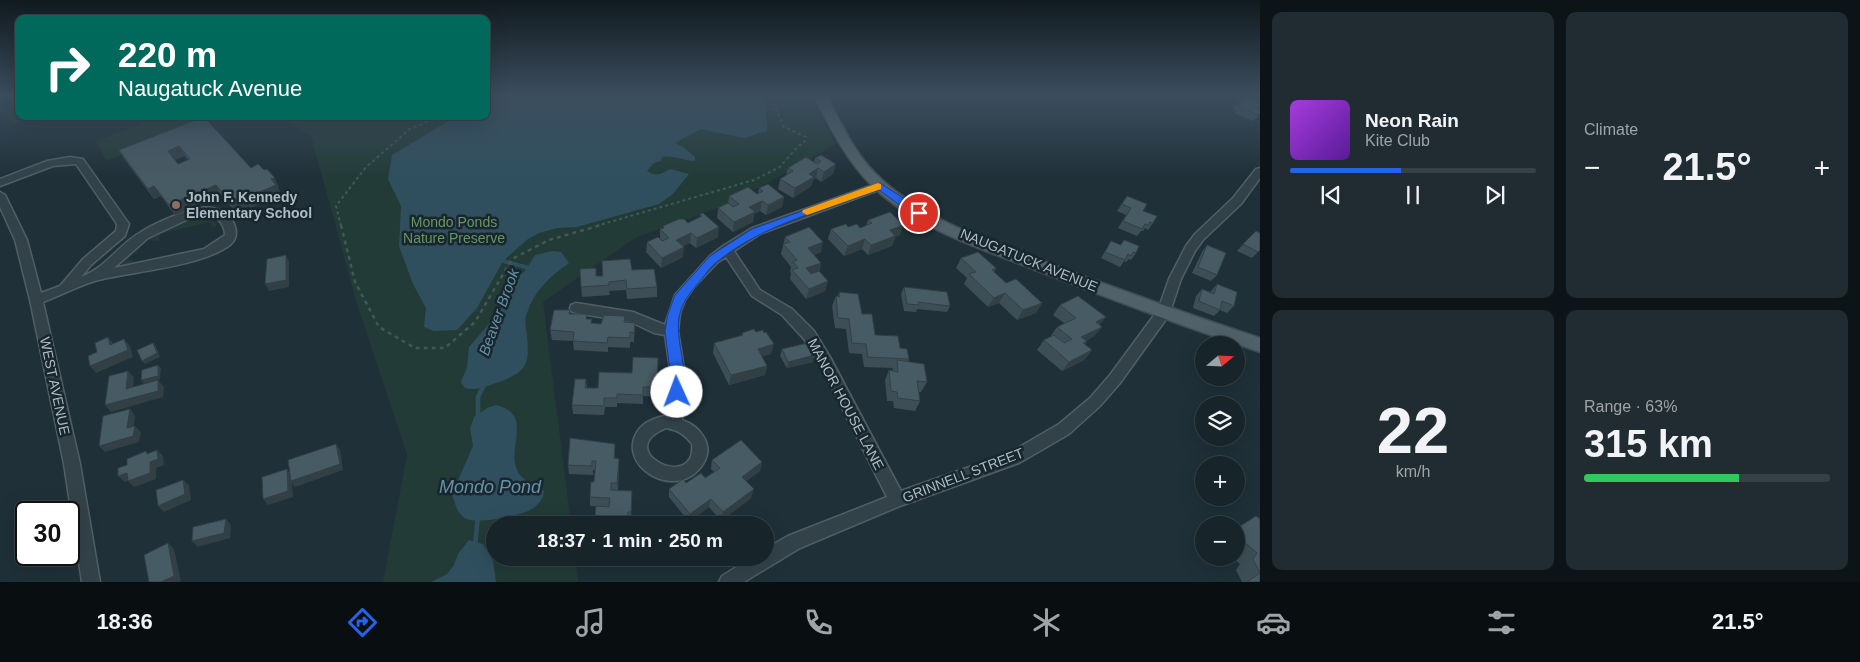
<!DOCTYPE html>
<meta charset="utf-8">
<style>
:root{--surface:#17242a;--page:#202c32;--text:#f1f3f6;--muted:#9ea4a8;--line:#364147;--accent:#2563eb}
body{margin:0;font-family:Arial,sans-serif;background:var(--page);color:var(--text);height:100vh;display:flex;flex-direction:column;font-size:19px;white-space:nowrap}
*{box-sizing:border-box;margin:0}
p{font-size:16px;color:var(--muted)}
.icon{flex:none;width:28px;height:28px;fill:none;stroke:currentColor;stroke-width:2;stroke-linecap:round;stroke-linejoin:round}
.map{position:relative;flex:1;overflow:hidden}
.panel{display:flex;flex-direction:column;gap:12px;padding:12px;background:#0d1417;width:600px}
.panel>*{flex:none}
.guide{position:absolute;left:15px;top:15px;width:475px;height:105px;border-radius:10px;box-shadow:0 5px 20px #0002,0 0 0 1px var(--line);background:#00695c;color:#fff;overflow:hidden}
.needle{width:32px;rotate:71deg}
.tools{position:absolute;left:1195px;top:336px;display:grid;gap:10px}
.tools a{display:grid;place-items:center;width:50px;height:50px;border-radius:50%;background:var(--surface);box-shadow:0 5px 20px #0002,0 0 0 1px var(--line);font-size:25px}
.speed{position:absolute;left:15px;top:501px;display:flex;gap:10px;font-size:25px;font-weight:700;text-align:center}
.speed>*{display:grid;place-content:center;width:65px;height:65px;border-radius:50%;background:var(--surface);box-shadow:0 5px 20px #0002,0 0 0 1px var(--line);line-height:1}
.speed .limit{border:2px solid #111;border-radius:8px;background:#fff;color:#111}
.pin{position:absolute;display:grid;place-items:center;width:42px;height:42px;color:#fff;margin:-21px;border:2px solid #fff;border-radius:50%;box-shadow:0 1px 5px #0007}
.me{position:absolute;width:55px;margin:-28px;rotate:358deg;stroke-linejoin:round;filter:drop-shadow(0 0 4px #0008)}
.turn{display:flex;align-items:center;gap:18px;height:105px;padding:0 20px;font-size:22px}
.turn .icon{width:65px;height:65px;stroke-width:2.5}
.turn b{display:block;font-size:35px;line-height:42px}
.big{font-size:38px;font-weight:800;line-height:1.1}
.panel .widget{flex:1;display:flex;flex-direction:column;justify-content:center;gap:8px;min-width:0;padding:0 18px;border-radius:10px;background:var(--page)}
.panel .dial{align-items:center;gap:0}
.dial b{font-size:65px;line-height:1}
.song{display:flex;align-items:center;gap:15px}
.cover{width:60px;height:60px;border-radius:8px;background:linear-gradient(135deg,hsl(280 70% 55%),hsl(270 70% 35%))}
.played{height:5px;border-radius:2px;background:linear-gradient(90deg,var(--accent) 45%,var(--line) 45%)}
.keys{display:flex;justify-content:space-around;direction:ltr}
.heat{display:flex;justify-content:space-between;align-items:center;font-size:28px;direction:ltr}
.charge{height:8px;border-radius:4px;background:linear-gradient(90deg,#34c759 63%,var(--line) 0)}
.panel .tiles{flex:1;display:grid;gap:12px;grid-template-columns:repeat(2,1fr)}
.trip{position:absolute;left:486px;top:516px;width:288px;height:50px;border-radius:25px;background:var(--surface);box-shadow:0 5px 20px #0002,0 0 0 1px var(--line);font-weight:800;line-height:50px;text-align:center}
.tab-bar{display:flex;height:80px;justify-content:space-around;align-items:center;background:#090e11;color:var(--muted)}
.tab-bar .icon{width:35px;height:35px}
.tab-bar .on{color:var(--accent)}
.tab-bar b{font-size:22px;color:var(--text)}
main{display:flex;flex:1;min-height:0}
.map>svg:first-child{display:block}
</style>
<main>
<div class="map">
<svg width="1260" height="582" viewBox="0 0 1260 582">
<rect width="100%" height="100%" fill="#1f3038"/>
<!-- green -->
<path fill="#223b37" d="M486,96H810L836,144L768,183L718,208L635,238L543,302L571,525H495V558H575L578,582H383L407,455L357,304L311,136L282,116H486Z
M19,102V116H32L14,124L0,114V109Z
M162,116H184L193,127L106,161L96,141Z
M204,217L213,219L217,226L212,227L210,222L160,234L159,241L148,240L128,259L134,261L131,266L123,267L121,265V261L145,239L188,219Z"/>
<!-- water -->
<path fill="#304f5e" d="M507,96H764L767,126V131C758,132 752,137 744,138L701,129L675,143L683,147L695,157V161C683,161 674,155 662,157L661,161L654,163L647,171C656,177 662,174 670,169L689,174L673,194L659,204L577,227L557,228L539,233L528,239L503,261L477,308L457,330L434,331L424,327L426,308L413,284L399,246L401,206L388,179L392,155L457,116H486V102Z
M552,251L561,252L569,263C550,276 534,291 527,313C524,321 526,328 527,336C530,365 526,372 499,382C486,386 479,391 465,388L461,382L467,367L469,347L500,311L511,281L525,271L535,255Z
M496,405C535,415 505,448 518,472C522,480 536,486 544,491C543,500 537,507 528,511C517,516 479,524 467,519C457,515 455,503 452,494L473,446L470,428L474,417L487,408Z
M469,540L483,544L493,561L496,582H431L447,574L454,565L458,554Z"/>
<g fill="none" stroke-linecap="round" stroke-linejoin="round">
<!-- stream-far1 -->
<path stroke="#304f5e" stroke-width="4" d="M503,258V261L529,268L528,271
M483,386L484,384"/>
<!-- stream -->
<path stroke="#304f5e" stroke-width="4.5" d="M478,416V397L484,385
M475,546L478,516"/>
<!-- minor casing -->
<g stroke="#505f66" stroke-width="3">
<path id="minor" d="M70,157L83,159L129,224L125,236L91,265L81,277C107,267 118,245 141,232C155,223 173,216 189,210C199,207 213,206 222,211C234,217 242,235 230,245C202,266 138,271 103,279C83,283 62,295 43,302L80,464L100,582H82L64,464L30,300L15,240L0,207V192L5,195L27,240L41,293L60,286L83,259L116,231L117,224L76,164L53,166L0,186V179L47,161ZM210,215C219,218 225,226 225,235L204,249L114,268L148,238L195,216Z
M1260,168V178L1241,204L1203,240L1195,251L1181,279L1169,315L1120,383L1100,406L1069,434L1019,463L900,506L800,548L744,582H719L722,576L751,558H765V549L788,536L887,497L820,364L804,339L782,315L752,296L726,257L718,262L695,286L685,300L680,313L678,331L684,369L682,420C700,426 715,445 703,464C677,505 611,464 640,428C646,421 659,416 667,416L670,369L665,335L654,333L631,322L576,313L571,311L570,308L571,305L576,303L633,312L665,325L675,295L710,256L723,246L752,228L876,184H884L885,186L884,188L760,234L734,251L760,290L792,309L814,331L830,357L901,491L1009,453L1059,424L1090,398L1110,375L1158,310L1169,279L1186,246L1195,234L1233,198L1256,169ZM666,428C677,430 685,434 692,444C697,493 610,451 666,428Z"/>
</g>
<!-- major casing -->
<g stroke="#3f4d55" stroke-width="3">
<path id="major" d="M814,96H826C841,122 853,151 875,173C924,222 995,243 1059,267C1126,292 1193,316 1260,338V352C1182,326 1105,297 1028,267C978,248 924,230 882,195C850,168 833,133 814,96Z"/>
</g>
<!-- path-far1 -->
<path stroke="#415854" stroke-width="2" stroke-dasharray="3 3" stroke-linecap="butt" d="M486,97L490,96
M341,226L336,206L366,167L410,129L441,116
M596,226L754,180L780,167L798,146L804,143L806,137L784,127L770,96"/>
<!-- path -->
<path stroke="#415854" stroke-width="2.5" stroke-dasharray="4 4" stroke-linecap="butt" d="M341,225L355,282L379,327L415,348H445L475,322L512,259L549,240L601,225"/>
<!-- minor -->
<use href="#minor" fill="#334249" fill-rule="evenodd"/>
<!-- major -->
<use href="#major" fill="#516169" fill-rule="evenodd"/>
</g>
<!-- wall -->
<path fill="#3d4e56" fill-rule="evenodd" d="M1238,103L1260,106L1258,109V117L1253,121L1234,113L1236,110L1233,109Z
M204,117L251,168L279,188H278L281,195L251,208L249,206L236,212L221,195L175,215L161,196L154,199L125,160L119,150ZM185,156L188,160L178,164L175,160Z
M821,155L833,174L821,182L816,178L813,180L811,186L793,198L778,189L780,179L786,175L788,168L814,163L815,158Z
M759,188L784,197L782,207L766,215L760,211L754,214L753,222L733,232L717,218L718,208L728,204L729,196L757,194L758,193Z
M1127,196L1143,211L1153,223L1148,230L1145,228L1143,231H1141L1137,236L1118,228L1126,215L1117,211Z
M700,214L718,237L696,248L690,243L683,246V257L661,268L646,252L647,242L660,239V229L663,228V226L688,223L700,217Z
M868,220L900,235L895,237L892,246L868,255L862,249L844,256L828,239L831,229L848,227L860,228L866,226Z
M785,237L821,252L814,255L821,263L819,272L828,281L825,291L806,299L790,279L791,273L790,272L791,267L781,254Z
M1124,240L1136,253L1131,260L1129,259L1126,262L1124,261L1120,267L1101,258L1111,241L1120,245Z
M1243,244L1260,250L1252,258L1237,251Z
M1207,245L1217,275L1211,281L1192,273L1202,252Z
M961,258L996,268L994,272L1006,283L1042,303L1036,313L1017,320L999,303L988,307L964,284L967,278L956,268Z
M602,261L632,270L657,287V297L627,299L626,290L609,291L610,295L582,297L580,269L596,276H602Z
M1217,284L1234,306L1227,313L1220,310L1214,316L1193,308L1196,296L1202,289L1210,292Z
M904,287L950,306L947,312L917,309L916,312L904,311L901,294Z
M839,292L862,314L875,335L900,348L909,359L908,362L927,382L921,392H919L920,401L915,411L894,408L893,401H887L885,380L889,370L892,371L893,368L864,367L862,354L849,353L846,329L835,328L832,306L836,296H838Z
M1060,305L1102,327L1094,336L1086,341H1087L1085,344L1092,350L1084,360L1062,371L1037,350L1044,340L1050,337L1057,327L1064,323L1053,315Z
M570,314H587V319L592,323L601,324L625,316V322L635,323L634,342H630V348L608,347V352L574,350L573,341L552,340L550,330Z
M742,333L771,354L762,356L767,366L765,375L729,385L713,353L714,343L741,336Z
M782,349L813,362L787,368L780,356Z
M658,358L657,397L643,396V404L617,403V407H605L604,415L573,414L572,405L586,379L587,388H598L632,373Z
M615,444V458L619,459L618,490L632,500L631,520H628L609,507L590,506V497L594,482L596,470H593V475L569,474L568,465Z
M712,460L762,462L760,471L746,481L751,498L721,521L709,507L689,522L669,497V489L686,483L705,478L714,472L711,469Z
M1256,516L1260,582H1242L1236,570L1240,564L1233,558H1236V529Z"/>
<!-- shaded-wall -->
<path fill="#324046" d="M179,146L185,156L173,161L168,151Z
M836,164L833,174L821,182L824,172Z
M818,168L816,178L813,180L811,186L793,198L795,188L809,174Z
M275,178L279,188H278L281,195L251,208L246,198L271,179Z
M216,185L221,195L175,215L169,205Z
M154,186L161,196L154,199L148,189Z
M244,196L249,206L236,212L230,202Z
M784,197L782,207L766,215L768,205Z
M762,201L760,211L754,214L753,222L733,232L734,222L749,207Z
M904,225L900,235L895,237L892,246L868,255L871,245L890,230Z
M719,227L718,237L696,248L697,238Z
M691,233L690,243L675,250L676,240Z
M865,239L862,249L844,256L848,246Z
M823,242L821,252L805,258L808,248Z
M684,247L683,257L661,268L662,258Z
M286,255L289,262V287L269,291L265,284Z
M821,263L818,273L804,278L806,268Z
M828,281L825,291L806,299L809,289Z
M1005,293L999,303L988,307L994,298Z
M1042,303L1036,313L1017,320L1023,310Z
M1106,317L1098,327L1096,322Z
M1102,327L1094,336L1074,347L1081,337Z
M108,337L114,344L110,345Z
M124,339L130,346L133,357L96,373L90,366Z
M153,343L156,346L160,357L145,364L142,361Z
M774,344L771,354L755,358L758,349Z
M1092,350L1084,360L1062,371L1069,362Z
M815,355L813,362L787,368L788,362Z
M158,365L161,368L160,379L144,384L141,380Z
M767,366L765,375L729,385L731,375Z
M128,371L134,377L132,395L126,389Z
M158,380L164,387L163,397L111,412L105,405Z
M130,409L135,416L133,434L127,428Z
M135,426L141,432L139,442L105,452L99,446Z
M336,444L340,450L343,470L295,487L292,482L293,497L268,505L263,499L287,469L291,475Z
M157,450L163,456L164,465L156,468V479L134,487L128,481L150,462Z
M619,459V468L618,492L617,483Z
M762,462L760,471L740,486L742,477Z
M127,473L134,479L125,482L118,476Z
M183,480L189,485L191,500L164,512L158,506Z
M754,489L751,498L721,521L723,512Z
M711,499L709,507L689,522L690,514Z
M226,519L231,525L230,538L198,547L192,541Z
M168,543L174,549L181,581L178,582H161Z"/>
<!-- building -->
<path fill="#475b64" stroke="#324046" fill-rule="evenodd" d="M1245,97L1260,103V106L1257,108L1260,109V113L1258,115L1239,107L1242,104L1238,103Z
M204,117L251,168L258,164L264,170L267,169L275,178L271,179L276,185L246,198L244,196L230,202L216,185L169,205L154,186L148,189L119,150ZM179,146L190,159L178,164L168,151Z
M821,155L836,164L824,172L818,168L809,174L814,177L795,188L780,179L793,171L788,168L806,157L817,164L821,161L815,158Z
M768,184L784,197L768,205L762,201L749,207L755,212L734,222L718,208L728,203L733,207L739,204L729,196L748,187L757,194L763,191L759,188Z
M1127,196L1147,204L1143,211L1157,216L1153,223L1150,222L1148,225L1145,224L1142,229L1123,221L1131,208L1122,204Z
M890,212L904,225L890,230L895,236L871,245L865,239L848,246L831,229L846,224L848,227L857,224L860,228L872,223L868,220Z
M703,213L719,227L697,238L691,233L676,240L684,247L662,258L647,242L658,237L662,241L669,238L660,229L664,228L663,226L679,219H684L688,223L702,216L700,214Z
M809,227L823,242L808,248L821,263L806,268L811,274L819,271L828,281L809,289L792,270L798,268L793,262L797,260L783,244L790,242L785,237Z
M1256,231L1260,233V250L1258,252L1243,244Z
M1124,240L1139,246L1136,253L1133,252L1131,256L1128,254L1125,260L1105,252L1111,241L1121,245Z
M1207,245L1226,253L1217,275L1198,267Z
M978,252L996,268L992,270L1006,283L1016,279L1042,303L1023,310L1005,293L994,298L969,274L976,272L961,258Z
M286,255V280L265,284L267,259Z
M630,259L632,270L654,269L657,287L627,289L626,280L609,282V285L581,287L580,269L596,268V276H603L602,261Z
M1217,284L1237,292L1234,306L1222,301L1220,310L1199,301L1202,289L1214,294Z
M904,287L947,292L950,306L918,302L919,305L907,304Z
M839,292L858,294L862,314H872L875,335L898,336L900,348L907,349L909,359L868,357L866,344L852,343L849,319L838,318L836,296L840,297Z
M1078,296L1106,317L1096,322L1102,327L1081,337L1087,341L1083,343L1092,350L1069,362L1044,340L1054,335L1064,343L1072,339L1057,327L1076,318L1060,305Z
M554,310H570L569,314H587L586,319H592L591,323L601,324L604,315L625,316L624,322L635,323L634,333L630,332V338L608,337L607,343L573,341L574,332L550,330Z
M754,329L756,332L763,330L764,333L766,332L774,344L758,349L767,366L731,375L714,343L743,335L742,333Z
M108,337L110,345L124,339L128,350L90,366L88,356L97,352L95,343Z
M153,343L157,353L142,361L137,350Z
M807,343L815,355L788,362L782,349Z
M633,357L658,358L657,387H643V395L617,394V398H604V406L572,405L575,379H586L585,388H598L599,372L632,373Z
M897,360L924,364L927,382L917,381L920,401L898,398L897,392L891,391L889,370L898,372Z
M158,365V376L141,380L142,370Z
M128,371L126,389L158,380V391L105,405L109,376Z
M130,409L127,428L135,426L133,436L99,446L103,416Z
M570,438L615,444L614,458L619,459L617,483H611V490L632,491L631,512H628L627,525H594L596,506L609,507L610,498L590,497L591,482H594L596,461H592V466L568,465Z
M741,440L762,462L742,477L754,489L723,512L711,499L690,514L669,489L683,479L686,483L701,473L705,478L720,468L712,460Z
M336,444L340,464L291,481L288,460Z
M157,450L158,459L150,462V473L128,481L127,473L118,476V468L127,465V459L146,451L147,454Z
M287,469L288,491L263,499L262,477Z
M183,480L185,494L158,506L156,490Z
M1256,516L1260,519V582H1247L1260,573L1253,559L1257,553L1236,535V529Z
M226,519L224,533L192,541L193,527Z
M168,543L174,576L161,582H149L144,555Z"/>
<!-- sky -->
<linearGradient id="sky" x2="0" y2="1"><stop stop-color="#111a1f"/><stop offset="0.54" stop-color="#3c4e5e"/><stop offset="1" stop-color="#3c4e5e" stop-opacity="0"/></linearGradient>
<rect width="1260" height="178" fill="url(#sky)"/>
<!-- route -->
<path fill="#2563eb" stroke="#184099" d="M880,183L923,211V216H915L879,190C826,209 762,225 718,261C711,266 706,274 700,281C692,291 683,300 680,313C673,337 691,377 682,396L677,397L673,396L665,331L668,314L675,295L710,256L752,229Z"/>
<!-- slow -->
<path fill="#f59e0b" d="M878,183L881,184V189L810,214L807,215L802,212L803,210Z"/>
<!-- markers -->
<circle fill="#8d6e63" stroke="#19262d" stroke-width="2" cx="176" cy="205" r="5"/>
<g text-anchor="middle" stroke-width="5" stroke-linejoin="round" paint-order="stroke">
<!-- poi labels -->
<g font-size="14" font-weight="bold" fill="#adbdc5" stroke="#19262d" text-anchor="start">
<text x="186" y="202">John F. Kennedy<tspan x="186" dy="16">Elementary School</tspan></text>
</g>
<!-- park labels -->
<g font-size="14" fill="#669664" stroke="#19262d">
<text x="454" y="227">Mondo Ponds<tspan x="454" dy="16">Nature Preserve</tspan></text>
</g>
<!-- street labels -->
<g font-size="14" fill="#adbdc5" stroke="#19262d">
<text transform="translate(1029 260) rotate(22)" y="5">NAUGATUCK AVENUE</text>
<text transform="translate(55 386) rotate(78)" y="5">WEST AVENUE</text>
<text transform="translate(846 404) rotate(62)" y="5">MANOR HOUSE LANE</text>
<text transform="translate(963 475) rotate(-21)" y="5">GRINNELL STREET</text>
</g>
<!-- water labels -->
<g font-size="15" font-style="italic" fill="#6492a6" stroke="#19262d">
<text transform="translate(499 312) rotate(-70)" y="5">Beaver Brook</text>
</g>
<!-- near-water labels -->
<g font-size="18" font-style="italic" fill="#6492a6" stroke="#19262d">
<text x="490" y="493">Mondo Pond</text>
</g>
</g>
</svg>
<div class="tools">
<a><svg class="needle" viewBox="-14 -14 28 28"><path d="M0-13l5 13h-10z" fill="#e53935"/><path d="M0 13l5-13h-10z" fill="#9ea4a8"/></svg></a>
<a><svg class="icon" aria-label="layers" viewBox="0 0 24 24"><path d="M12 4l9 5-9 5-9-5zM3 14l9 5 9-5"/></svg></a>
<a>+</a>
<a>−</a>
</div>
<div class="speed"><div class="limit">30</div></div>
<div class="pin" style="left:919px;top:213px;background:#d93025"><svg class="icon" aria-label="arrive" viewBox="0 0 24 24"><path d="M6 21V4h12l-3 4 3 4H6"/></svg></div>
<svg class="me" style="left:677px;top:392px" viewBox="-20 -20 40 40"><circle r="19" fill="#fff"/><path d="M0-13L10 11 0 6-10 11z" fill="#2563eb"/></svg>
<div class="trip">18:37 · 1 min · 250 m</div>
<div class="guide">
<div class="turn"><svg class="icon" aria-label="right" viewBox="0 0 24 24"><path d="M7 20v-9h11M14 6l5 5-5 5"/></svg><div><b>220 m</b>Naugatuck Avenue</div></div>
</div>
</div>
<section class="panel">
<div class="tiles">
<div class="widget">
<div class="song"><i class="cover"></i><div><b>Neon Rain</b><p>Kite Club</p></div></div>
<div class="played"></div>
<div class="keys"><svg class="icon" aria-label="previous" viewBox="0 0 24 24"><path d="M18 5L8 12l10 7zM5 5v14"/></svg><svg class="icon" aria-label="pause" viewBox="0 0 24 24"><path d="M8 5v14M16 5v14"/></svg><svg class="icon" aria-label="next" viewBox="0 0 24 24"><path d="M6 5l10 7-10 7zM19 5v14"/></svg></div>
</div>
<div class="widget"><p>Climate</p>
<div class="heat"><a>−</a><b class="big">21.5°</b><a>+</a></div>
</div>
<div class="widget dial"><b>22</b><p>km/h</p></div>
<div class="widget"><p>Range · 63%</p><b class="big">315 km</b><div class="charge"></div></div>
</div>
</section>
</main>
<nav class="tab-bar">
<b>18:36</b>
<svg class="icon on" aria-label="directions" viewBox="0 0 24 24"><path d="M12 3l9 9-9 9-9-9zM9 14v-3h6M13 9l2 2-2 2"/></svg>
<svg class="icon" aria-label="music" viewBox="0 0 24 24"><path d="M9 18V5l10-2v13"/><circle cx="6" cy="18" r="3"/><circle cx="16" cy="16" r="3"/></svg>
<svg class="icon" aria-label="phone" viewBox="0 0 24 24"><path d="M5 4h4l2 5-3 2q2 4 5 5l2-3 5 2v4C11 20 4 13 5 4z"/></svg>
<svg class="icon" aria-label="climate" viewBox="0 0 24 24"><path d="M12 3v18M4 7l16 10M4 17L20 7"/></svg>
<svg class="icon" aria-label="car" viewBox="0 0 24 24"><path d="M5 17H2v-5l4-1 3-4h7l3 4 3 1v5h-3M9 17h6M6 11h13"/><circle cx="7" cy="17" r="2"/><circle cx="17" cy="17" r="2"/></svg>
<svg class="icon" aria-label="filters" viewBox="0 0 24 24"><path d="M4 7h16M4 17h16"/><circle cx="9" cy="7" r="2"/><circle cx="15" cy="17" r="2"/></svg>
<b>21.5°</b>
</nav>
